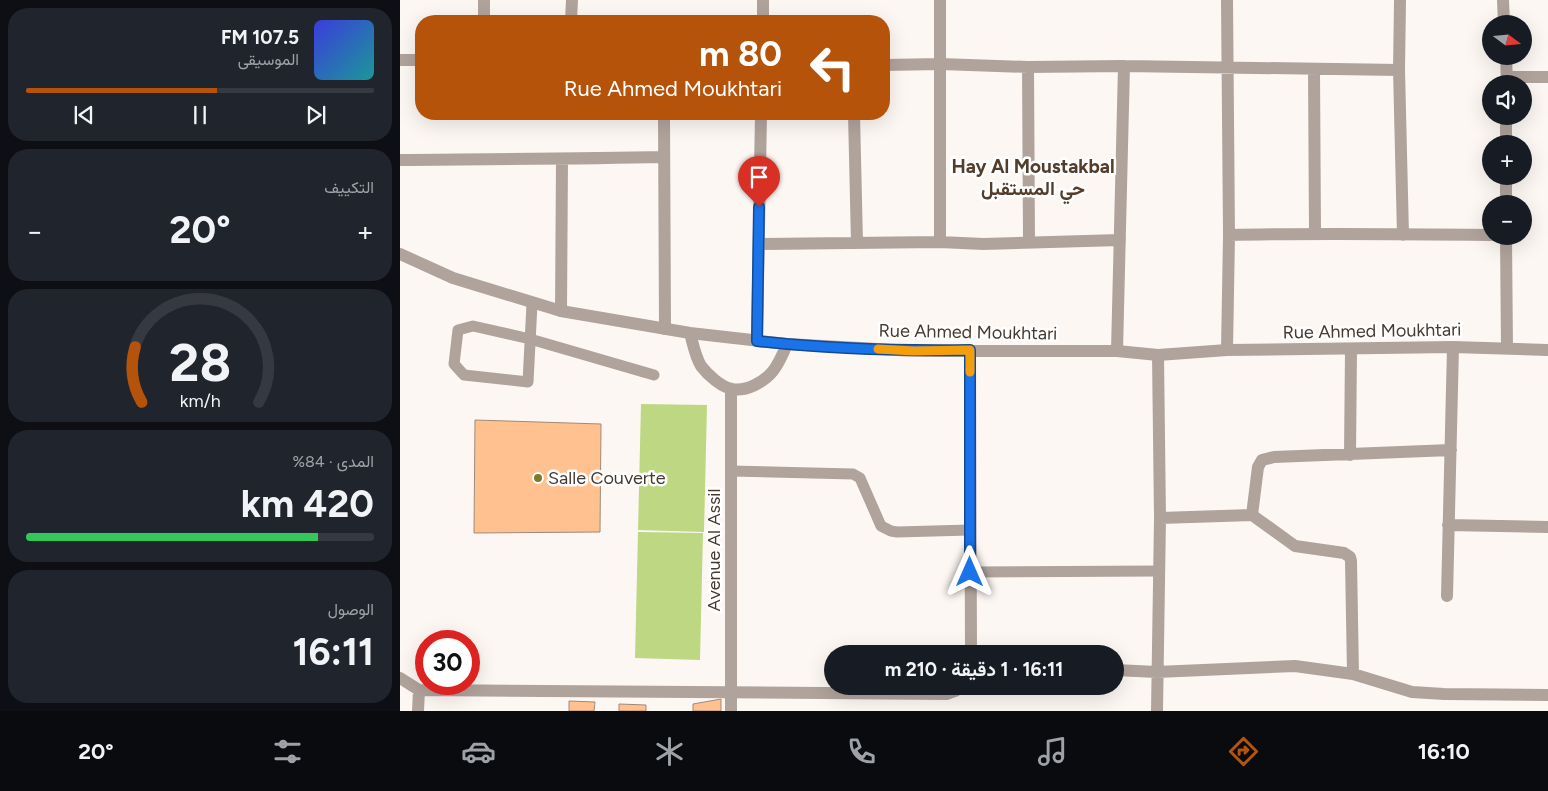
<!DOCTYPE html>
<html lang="ar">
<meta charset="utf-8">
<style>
:root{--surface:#171b24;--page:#20242c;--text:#f1f3f6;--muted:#9ea1a6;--line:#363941;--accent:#b45309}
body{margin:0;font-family:Figtree,Vazirmatn,sans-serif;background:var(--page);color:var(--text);direction:rtl;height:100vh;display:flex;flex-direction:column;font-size:19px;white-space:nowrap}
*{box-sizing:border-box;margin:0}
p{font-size:16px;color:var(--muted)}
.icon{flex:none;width:28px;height:28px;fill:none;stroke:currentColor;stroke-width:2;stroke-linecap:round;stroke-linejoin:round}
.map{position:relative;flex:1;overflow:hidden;direction:ltr}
.side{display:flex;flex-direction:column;gap:8px;padding:8px;background:#0d0f14;width:400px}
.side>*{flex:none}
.top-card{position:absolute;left:15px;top:15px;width:475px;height:105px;border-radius:20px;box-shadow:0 5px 20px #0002;direction:rtl;background:#b45309;color:#fff;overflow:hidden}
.needle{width:32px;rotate:106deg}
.fabs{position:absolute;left:1082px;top:15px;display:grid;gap:10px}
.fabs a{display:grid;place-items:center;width:50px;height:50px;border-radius:50%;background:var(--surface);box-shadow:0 5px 20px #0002;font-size:25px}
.speed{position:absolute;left:15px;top:630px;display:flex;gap:10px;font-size:25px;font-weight:700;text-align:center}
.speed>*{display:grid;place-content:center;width:65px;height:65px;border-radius:50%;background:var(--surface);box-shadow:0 5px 20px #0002;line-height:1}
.speed .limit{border:8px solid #d22;background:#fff;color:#111}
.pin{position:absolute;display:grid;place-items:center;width:42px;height:42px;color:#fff;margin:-51px -21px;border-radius:50% 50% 50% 0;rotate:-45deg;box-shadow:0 0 5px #0007}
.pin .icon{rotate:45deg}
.me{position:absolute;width:55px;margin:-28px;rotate:0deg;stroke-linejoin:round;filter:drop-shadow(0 0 4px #0008)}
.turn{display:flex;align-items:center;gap:18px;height:105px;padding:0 25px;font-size:22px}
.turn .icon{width:65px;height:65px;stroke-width:2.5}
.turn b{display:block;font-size:35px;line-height:42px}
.big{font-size:38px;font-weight:700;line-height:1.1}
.side .tile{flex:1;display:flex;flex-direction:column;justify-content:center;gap:8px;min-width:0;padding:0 18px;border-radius:20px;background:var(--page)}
.side .dial{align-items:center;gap:0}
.dial svg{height:130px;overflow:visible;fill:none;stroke:var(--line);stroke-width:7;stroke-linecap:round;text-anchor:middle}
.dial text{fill:var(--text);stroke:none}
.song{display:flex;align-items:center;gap:15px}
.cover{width:60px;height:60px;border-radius:8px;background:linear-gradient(135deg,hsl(240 70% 55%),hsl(180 70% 35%))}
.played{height:5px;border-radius:2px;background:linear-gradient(90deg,var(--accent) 55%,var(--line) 55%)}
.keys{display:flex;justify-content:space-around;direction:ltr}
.heat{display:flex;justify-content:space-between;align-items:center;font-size:28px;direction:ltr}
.charge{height:8px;border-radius:4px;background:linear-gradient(90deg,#34c759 84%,var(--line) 0)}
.trip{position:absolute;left:424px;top:645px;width:300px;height:50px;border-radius:25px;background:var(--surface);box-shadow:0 5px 20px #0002;font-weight:700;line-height:50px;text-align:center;direction:rtl}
.tab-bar{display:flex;height:80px;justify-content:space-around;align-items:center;background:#090b0e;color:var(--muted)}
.tab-bar .icon{width:35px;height:35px}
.tab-bar .selected{color:var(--accent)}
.tab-bar b{font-size:22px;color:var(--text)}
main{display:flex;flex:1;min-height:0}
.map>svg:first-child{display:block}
</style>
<main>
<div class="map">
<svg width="1148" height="711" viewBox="0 0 1148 711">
<rect width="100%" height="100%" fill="#fdf7f3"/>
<!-- green -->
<path fill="#bdd782" d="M241,404L307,405L304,532L238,530Z
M238,532L303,533L300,660L235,658Z"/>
<!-- building -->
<path fill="#ffc18f" stroke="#a28975" d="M75,420L201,424L200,532L74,533Z
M321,699V711H293V704Z
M169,701L195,702L194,711H169Z
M219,704L246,705V711H219Z"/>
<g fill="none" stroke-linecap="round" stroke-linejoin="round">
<!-- service -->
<path stroke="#b0a39c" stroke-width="11" d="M132,304L128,382L64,375L54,364L58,330L73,326L130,339L254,375
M331,471L453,474L460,478L481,526L491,531L497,532L570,530
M570,572L759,571"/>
<!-- minor -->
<path stroke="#b0a39c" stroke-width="12" d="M540,0V242
M827,0L829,235L827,350
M1000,0L999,70L1003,235
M1103,0L1104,24
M84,21V0
M171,21L172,0
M363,21V0
M1106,56L1107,84
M0,60H21
M484,65L541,64L628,67L724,66L999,70
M628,67L629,242
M914,69L915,233
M1107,77H1148
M264,114L265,329
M454,114L457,243
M1106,144V116
M0,160C88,159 175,159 263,157
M1106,204V176
M829,235C916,233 1004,234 1091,235
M1106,236L1107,348
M359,244L540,242L583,244L720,240
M161,311L162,160
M357,341L361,114
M570,350L571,654
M717,351L724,66
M950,455L951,349
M760,518L852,515
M1048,525L1148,527
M1047,596L1053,347
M715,670L757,672L895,666L953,674L1012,692L1044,694L1148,695
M953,674L951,561L950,557L944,553L895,546L852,515L858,467L862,460L874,457L1051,450
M0,678L19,690L547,694L555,691L562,686
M18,711L19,690
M757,711L760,518L758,355"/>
<!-- tertiary -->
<path stroke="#b0a39c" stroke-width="12" d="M0,254L53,278L161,311L290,333L387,344L514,351H717L758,355L827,350L1053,347L1148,350
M290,333C293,344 295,356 301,366C308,375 321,387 332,389C346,392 364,382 373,371C379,363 383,354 387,344
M331,711V389"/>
</g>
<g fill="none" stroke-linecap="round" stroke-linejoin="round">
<!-- route casing -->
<g stroke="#114b97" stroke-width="12">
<path id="route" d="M359,207L357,341C428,349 499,351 570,350V572"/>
</g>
<!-- route -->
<use href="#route" stroke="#1a73e8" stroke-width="9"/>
<!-- slow -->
<path stroke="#f59e0b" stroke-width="9" d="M478,349L514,351L570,350V372"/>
</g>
<!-- markers -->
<circle fill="#7f7c23" stroke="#fff" stroke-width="2" cx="138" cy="478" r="5"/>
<g text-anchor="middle" stroke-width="5" stroke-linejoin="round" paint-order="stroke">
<!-- street labels -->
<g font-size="18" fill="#453a31" stroke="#fff">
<text transform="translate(972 331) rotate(-1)" y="6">Rue Ahmed Moukhtari</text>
<text transform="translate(568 332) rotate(1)" y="6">Rue Ahmed Moukhtari</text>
<text transform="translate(314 550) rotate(-90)" y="6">Avenue Al Assil</text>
</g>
<!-- poi labels -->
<g font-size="18" fill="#453a31" stroke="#fff" text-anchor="start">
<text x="148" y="484">Salle Couverte</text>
</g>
<!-- neighbourhood labels -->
<g font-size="19" font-weight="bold" fill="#533d2b" stroke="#fff">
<text x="633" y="173">Hay Al Moustakbal<tspan x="633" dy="22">حي المستقبل</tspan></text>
</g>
</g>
</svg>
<div class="fabs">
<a><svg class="needle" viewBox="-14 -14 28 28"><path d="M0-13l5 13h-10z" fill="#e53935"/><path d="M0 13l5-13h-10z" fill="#9ea1a6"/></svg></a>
<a><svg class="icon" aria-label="sound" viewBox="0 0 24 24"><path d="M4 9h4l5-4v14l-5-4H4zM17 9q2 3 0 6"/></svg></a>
<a>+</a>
<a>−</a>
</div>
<div class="speed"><div class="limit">30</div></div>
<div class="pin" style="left:359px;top:207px;background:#d93025"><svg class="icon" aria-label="arrive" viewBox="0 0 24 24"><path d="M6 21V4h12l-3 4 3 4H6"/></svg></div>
<svg class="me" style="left:570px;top:572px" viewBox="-20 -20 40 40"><path d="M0-17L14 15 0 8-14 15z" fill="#1a73e8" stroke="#fff" stroke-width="4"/></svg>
<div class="trip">16:11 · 1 دقيقة · 210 m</div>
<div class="top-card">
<div class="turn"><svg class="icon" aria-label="left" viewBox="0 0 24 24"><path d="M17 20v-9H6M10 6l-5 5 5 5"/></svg><div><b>80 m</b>Rue Ahmed Moukhtari</div></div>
</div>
</div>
<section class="side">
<div class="tile">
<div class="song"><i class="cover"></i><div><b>107.5 FM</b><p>الموسيقى</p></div></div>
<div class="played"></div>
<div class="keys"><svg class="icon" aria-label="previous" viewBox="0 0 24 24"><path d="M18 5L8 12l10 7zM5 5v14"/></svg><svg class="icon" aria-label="pause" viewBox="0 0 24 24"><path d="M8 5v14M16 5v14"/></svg><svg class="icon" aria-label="next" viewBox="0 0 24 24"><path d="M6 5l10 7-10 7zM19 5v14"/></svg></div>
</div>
<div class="tile"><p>التكييف</p>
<div class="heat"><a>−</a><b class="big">20°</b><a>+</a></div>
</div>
<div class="tile dial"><svg viewBox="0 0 100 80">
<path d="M14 69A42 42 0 1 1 86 69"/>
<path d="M14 69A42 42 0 0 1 10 35" stroke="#b45309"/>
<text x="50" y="56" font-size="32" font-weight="700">28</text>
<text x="50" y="72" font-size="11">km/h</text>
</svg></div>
<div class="tile"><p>المدى · 84%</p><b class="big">420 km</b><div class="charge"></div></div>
<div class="tile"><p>الوصول</p><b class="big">16:11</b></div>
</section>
</main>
<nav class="tab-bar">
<b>16:10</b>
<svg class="icon selected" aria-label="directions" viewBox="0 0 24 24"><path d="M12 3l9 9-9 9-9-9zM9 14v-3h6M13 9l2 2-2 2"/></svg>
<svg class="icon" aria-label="music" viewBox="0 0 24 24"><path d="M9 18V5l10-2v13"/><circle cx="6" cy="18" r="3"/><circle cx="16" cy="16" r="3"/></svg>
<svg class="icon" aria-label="phone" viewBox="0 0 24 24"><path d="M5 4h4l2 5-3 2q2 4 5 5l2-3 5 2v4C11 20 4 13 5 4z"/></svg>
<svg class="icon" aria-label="climate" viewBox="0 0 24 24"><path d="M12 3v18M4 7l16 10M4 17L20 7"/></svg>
<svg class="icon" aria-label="car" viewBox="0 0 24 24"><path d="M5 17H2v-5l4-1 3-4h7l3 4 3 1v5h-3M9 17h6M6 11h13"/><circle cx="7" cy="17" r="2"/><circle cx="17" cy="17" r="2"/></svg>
<svg class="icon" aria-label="filters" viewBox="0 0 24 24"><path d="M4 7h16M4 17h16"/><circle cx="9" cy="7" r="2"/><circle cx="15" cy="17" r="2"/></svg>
<b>20°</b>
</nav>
